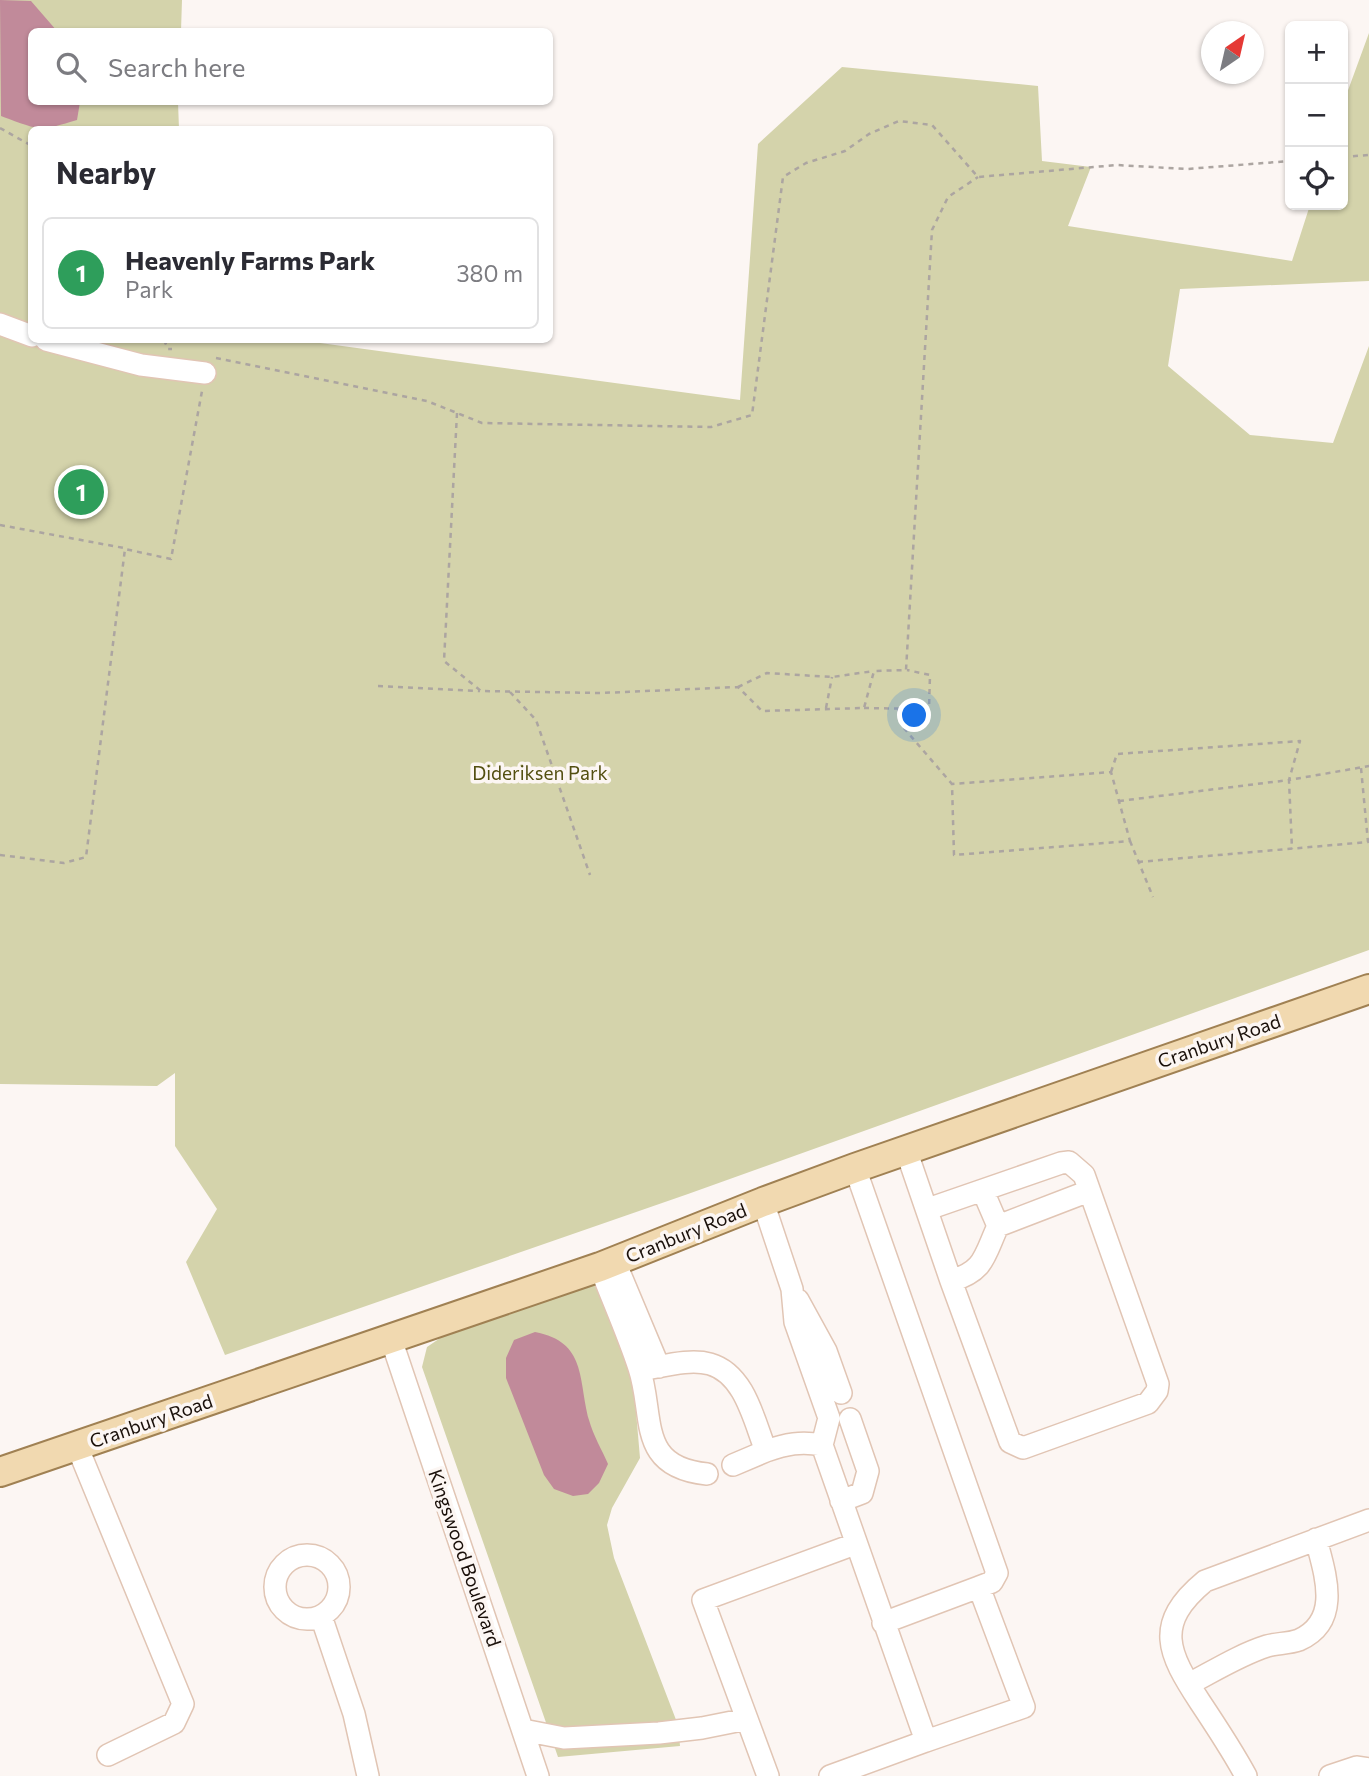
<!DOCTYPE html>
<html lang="en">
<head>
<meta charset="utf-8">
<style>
	body { margin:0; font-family:Commissioner,sans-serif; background:#f2f2f3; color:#2b2b33 }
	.controls { position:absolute; right:21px; top:21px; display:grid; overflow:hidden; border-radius:10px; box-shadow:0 2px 5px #0004 }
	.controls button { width:63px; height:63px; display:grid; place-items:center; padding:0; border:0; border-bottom:2px solid #e1e1e2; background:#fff; color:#2b2b33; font:35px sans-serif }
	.compass { position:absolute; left:1201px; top:21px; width:63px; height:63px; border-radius:50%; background:#fff; box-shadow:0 2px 5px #0004; rotate:34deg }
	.you { position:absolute; left:915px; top:716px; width:24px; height:24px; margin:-18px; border:5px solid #fff; border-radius:50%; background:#1a73e8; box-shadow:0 0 0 10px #1a73e833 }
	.badge { display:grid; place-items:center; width:46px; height:46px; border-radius:50%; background:#5953cb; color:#fff; font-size:23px; font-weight:700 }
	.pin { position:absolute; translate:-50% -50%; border:4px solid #fff; box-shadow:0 2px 7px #0006 }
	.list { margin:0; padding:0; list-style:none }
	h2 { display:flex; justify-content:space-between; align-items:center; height:91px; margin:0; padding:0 28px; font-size:30px }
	h2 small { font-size:23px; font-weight:400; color:#7c7c81 }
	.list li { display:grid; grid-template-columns:46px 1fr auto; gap:21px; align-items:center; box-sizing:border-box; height:112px; margin:0 14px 14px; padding:0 14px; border:2px solid #e1e1e2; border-radius:10px }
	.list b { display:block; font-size:26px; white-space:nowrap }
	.list p { margin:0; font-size:23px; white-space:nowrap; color:#7c7c81 }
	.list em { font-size:23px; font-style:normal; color:#7c7c81 }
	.icon { flex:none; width:38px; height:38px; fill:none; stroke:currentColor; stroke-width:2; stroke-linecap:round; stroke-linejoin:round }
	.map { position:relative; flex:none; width:1369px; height:1776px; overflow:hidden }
	.search { position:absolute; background:#fff; box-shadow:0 2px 5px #0004; left:28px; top:28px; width:525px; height:77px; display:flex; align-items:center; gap:18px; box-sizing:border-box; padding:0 24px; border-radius:10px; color:#7c7c81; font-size:26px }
	.panel { position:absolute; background:#fff; box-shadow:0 2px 5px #0004; left:28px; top:126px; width:525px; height:217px; border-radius:10px }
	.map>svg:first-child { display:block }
	.green { fill:#d4d3ab }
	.water { fill:#c18a9a }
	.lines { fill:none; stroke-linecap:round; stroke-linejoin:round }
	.minor-casing { stroke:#e1c5b4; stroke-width:24 }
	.major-casing { stroke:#a08153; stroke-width:32 }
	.path { stroke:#aca5a1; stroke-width:2.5; stroke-dasharray:5 5; stroke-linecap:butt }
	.minor { stroke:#fff; stroke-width:21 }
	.major { stroke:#f1d9b0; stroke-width:28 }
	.labels { text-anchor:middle; stroke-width:7; stroke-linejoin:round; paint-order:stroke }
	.park-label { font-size:19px; fill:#534f11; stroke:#fcf6f3 }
	.street-label { font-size:19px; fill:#190f09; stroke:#fcf6f3 }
</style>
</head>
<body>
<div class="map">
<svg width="1369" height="1776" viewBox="0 0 1369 1776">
	<rect width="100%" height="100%" fill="#fcf6f3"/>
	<path class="green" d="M0 0H182L181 31 32 32V102H178L179 129 32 130V340H298L740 400 758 144 842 67 1038 86 1042 161 1091 167 1068 226 1292 261 1310 205H1343V104L1369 33V281L1180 289 1168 366 1250 435 1333 443 1369 346V950L688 1194 225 1355 186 1262 217 1209 175 1146V1073L157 1086 0 1084Z
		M595 1280 633 1377 640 1458 612 1508 607 1525 614 1558 678 1725 680 1746 558 1757 422 1367 427 1347 458 1326Z"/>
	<path class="water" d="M0 0 31 1 57 31 32 32V102H80L77 120C38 132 39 130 1 116Z
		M535 1332C587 1342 578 1379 589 1420 593 1435 602 1450 608 1464L599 1483 588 1494 573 1496 554 1489 544 1475 506 1378V1358L514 1340Z"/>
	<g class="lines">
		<g class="minor-casing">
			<path id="minor" d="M0 324 32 336
				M46 340 141 365 205 373
				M906 1150 951 1281 1010 1442 1023 1448 1148 1403 1157 1391 1158 1384 1084 1175 1069 1162 1061 1163 928 1209
				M855 1168 997 1573 992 1582 979 1587
				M983 1191 998 1226 1089 1191
				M763 1202 792 1289 795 1322 829 1418 822 1445
				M615 1262 659 1367
				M600 1267C613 1301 628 1334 639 1368 655 1416 636 1467 707 1474
				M951 1281C985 1271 984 1256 998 1226
				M798 1300 826 1351 841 1393
				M391 1339 538 1776
				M640 1370C661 1367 689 1358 710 1364 745 1374 754 1421 766 1451L733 1465
				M77 1446 183 1704 174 1723 108 1755
				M766 1451C786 1444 801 1441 822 1445L926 1741 830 1776
				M841 1501 862 1493 868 1471 850 1419
				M275 1587a32 32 0 1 1 64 0a32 32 0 1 1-64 0Z
				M321 1616 354 1714 368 1776
				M883 1623 979 1587 1024 1707 926 1741
				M1189 1684C1214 1671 1239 1655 1267 1646 1277 1643 1288 1644 1299 1640 1342 1621 1325 1574 1316 1539
				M523 1730 564 1738 659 1733 702 1728 747 1719
				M768 1776 703 1600 855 1544
				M1246 1776C1232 1750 1216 1726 1200 1702 1168 1653 1153 1624 1205 1581L1369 1520
				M1330 1776 1357 1767 1369 1769"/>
		</g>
		<g class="major-casing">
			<path id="major" d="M0 1472 600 1267 763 1202 855 1168 1369 989"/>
		</g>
		<path class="path" d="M0 128 32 146
			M1343 157 1369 155
			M164 340 168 349H172
			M216 358 427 401 482 423 711 427 752 415 783 177 806 163 845 151 869 134 899 121 932 125 978 177 1117 165 1187 169 1290 161
			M457 413 444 661 481 691 601 693 738 687 762 711 864 708 874 671 906 670 932 230 948 197 978 177
			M0 525 124 548
			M378 686 480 691
			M738 687 767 673 832 677 874 671
			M510 692 536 720 590 875
			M826 708 832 677
			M864 708 929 709 930 675 907 670
			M898 709 903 727 952 784 954 855 1130 841 1111 772 952 784
			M1111 772 1117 754 1300 741 1289 780 1369 766
			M1119 801 1289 780 1292 849
			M1130 841 1153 897
			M0 855 64 863 86 857 125 549 171 559 202 391
			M1138 862 1368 842 1361 768"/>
		<use href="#minor" class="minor"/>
		<use href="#major" class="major"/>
	</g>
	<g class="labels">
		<g class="park-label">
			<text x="540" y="780">Dideriksen Park</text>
		</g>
		<g class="street-label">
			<text transform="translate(1219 1041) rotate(-19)" y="7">Cranbury Road</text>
			<text transform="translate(686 1233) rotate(-22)" y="7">Cranbury Road</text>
			<text transform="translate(151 1421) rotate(-19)" y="7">Cranbury Road</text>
			<text transform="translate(465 1558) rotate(71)" y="7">Kingswood Boulevard</text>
		</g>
	</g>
</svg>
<div class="controls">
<button>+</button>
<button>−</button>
<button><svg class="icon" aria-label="locate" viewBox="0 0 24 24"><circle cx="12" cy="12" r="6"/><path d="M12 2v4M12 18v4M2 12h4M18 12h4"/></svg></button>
</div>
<svg class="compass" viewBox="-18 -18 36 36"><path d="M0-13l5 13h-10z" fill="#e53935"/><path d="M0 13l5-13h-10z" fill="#7c7c81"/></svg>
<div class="you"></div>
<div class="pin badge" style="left:81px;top:492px;background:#2e9e5b">1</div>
<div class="search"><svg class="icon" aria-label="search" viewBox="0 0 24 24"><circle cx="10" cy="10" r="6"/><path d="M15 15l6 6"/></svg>Search here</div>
<section class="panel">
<h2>Nearby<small></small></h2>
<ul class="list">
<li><span class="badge" style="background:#2e9e5b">1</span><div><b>Heavenly Farms Park</b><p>Park</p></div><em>380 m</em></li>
</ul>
</section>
</div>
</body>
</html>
